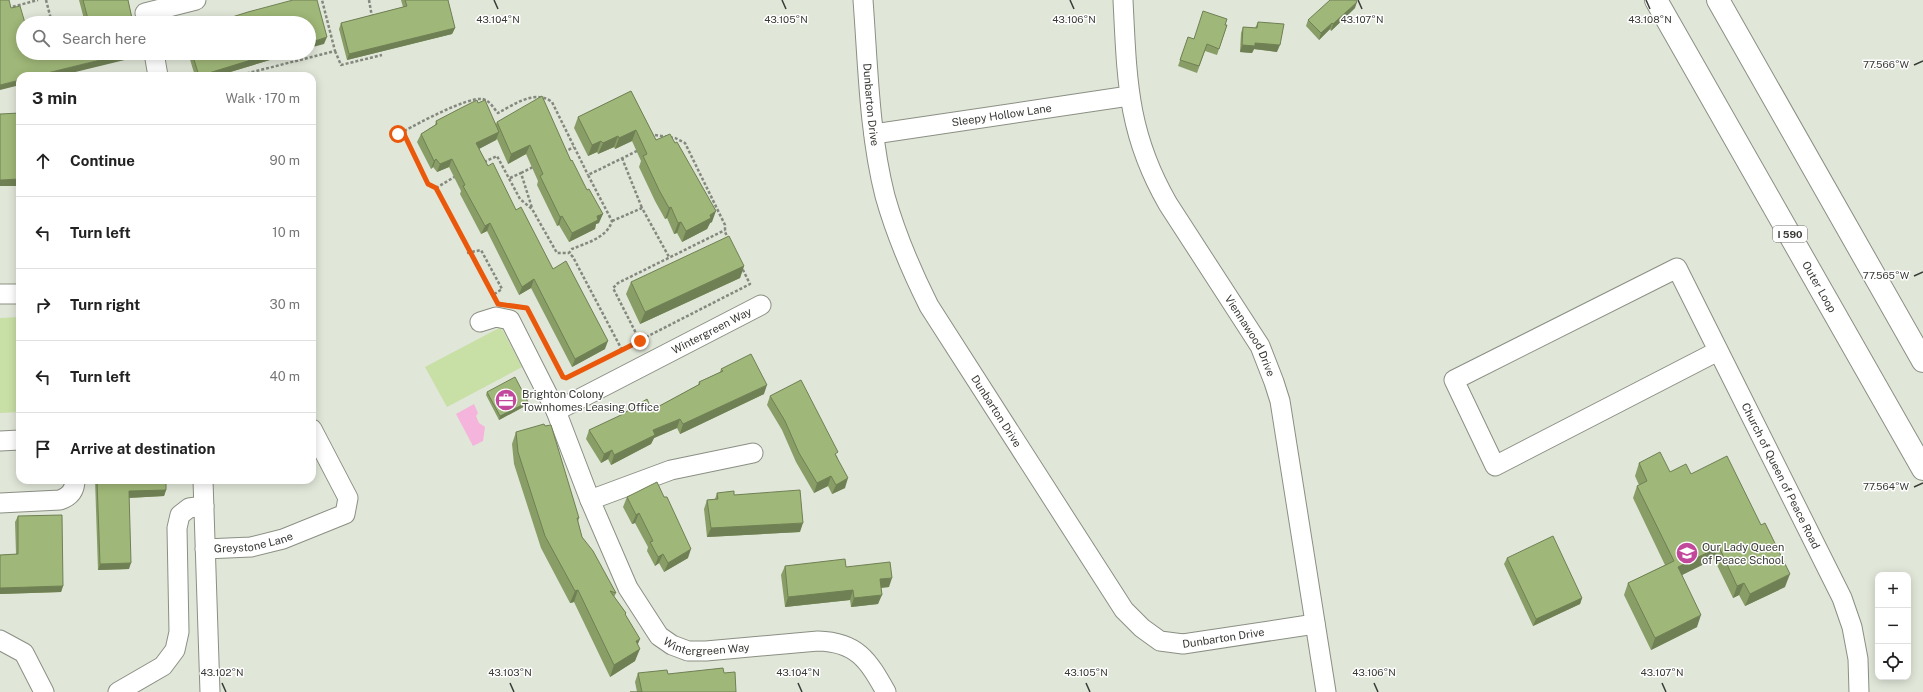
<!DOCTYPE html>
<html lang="en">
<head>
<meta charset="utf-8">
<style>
	body { margin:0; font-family:"Public Sans",sans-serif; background:#f6f6f6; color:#222 }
	.controls { position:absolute; right:12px; bottom:12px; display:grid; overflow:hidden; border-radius:8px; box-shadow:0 2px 10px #0003 }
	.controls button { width:36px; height:36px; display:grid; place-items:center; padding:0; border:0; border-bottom:1px solid #e0e0e0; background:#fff; color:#222; font:20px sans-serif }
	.stop { position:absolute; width:12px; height:12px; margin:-9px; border:3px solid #ea580c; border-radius:50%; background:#fff }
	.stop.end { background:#ea580c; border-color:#fff; box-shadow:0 1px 4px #0008 }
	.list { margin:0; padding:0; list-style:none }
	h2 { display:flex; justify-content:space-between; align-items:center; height:52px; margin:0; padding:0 16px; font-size:17px }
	h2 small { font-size:13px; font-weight:400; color:#767676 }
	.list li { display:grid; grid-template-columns:26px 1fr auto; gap:12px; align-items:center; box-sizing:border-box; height:72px; padding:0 16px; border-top:1px solid #e0e0e0 }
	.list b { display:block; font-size:15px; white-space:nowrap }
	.list em { font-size:13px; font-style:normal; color:#767676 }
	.icon { flex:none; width:22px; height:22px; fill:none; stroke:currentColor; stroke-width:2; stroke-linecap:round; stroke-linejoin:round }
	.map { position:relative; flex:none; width:1923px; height:692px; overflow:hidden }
	.search { position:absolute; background:#fff; box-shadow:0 2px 10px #0003; left:16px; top:16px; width:300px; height:44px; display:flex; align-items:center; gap:10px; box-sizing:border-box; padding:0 14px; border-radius:22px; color:#767676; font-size:15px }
	.panel { position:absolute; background:#fff; box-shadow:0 2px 10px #0003; left:16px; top:72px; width:300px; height:412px; border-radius:12px }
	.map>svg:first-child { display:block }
	.green { fill:#c8dfa6 }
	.water { fill:#f5b4db }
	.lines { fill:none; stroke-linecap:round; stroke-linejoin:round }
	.minor-casing { stroke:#8a8f83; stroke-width:21 }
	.highway-casing { stroke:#8a8f83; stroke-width:24 }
	.path { stroke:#84887e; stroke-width:2.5; stroke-dasharray:3 2; stroke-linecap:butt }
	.minor { stroke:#fff; stroke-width:19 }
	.highway { stroke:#fff; stroke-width:22 }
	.wall { fill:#899d67 }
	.shaded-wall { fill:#6f8054 }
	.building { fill:#9fb778; stroke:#6f8054 }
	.route { stroke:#ea580c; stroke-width:5 }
	.ticks { fill:none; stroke:#383a35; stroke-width:1.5 }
	.labels { text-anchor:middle; stroke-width:3; stroke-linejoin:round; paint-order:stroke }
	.shield { fill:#fff; stroke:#747572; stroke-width:1 }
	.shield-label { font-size:10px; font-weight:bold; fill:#383a35 }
	.street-label { font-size:11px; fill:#383a35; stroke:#fff }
	.poi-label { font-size:11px; fill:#383a35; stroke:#fff; text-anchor:start }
	.ticks-label { font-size:10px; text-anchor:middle; fill:#383a35; stroke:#fff; stroke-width:3; stroke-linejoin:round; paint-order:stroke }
</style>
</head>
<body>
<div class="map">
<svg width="1923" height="692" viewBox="0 0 1923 692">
	<rect width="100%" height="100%" fill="#e0e6d8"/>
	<path class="green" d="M20 317V412L0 413V318Z
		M501 327 522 367 447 407 425 367Z"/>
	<path class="water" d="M474 404 478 413 476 416 479 423 485 427 483 441 473 446 456 414Z"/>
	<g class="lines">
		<g class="minor-casing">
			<g id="minor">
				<path id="s1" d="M863 0C868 65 869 133 885 196 896 235 911 270 929 306L1124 610 1142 628 1160 641 1183 644 1315 624"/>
				<path id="s2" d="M1123 0C1127 79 1127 133 1168 204L1260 346 1274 382 1280 401 1326 692"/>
				<path d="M145 13 196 0"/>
				<path d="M154 53 158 76"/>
				<path id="s3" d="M874 134 1129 96"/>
				<path d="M0 294H20"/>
				<path id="s4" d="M480 322 496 317 510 320 556 411 590 500 628 588 659 636 672 645 688 651H706L818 641C857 642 868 660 886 692"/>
				<path id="s5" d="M1718 351 1495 466 1454 380 1677 268 1842 598 1852 627 1858 659 1859 692"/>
				<path id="s6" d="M556 411 761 305"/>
				<path d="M0 441 20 440"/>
				<path d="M203 480 210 692"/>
				<path d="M590 500 671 470 753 453"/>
				<path d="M0 503 60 500C69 497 75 491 75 480"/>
				<path id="s7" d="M205 549 251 547 283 539 345 514 348 498 312 429"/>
				<path d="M0 640 24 653 44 692"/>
				<path d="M118 692 163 666 175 650 179 632 177 528 180 515 189 508 204 506"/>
			</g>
		</g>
		<g class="highway-casing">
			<g id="highway">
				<path id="s8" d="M1656 0 1923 469"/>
				<path d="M1718 0 1923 361"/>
			</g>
		</g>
		<path class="path" d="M46 0 52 23
			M369 0 372 17
			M8 8 38 0
			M335 51 341 65 382 55
			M237 76 335 51 322 0
			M398 134H404
			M652 139 655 135 675 138 685 143 725 225V232L728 238
			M564 152 574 147
			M622 158 642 208
			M484 162 497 156 520 199 532 209 557 253H569
			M521 173 535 166
			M510 178 521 173 532 208
			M436 188 456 176
			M612 221 642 208 669 257
			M467 253 481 250 502 289 493 295
			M496 300 436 188 428 184 404 134V131C419 123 467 97 482 99 490 100 493 108 498 113 513 105 535 89 552 102L588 175
			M522 308 527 309 563 377 566 378 750 284 741 266
			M640 341 613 288 618 283 725 230
			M622 350 573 257 569 253 572 249C586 243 607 238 612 221L588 175 639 150"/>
		<use href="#minor" class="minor"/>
		<use href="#highway" class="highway"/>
	</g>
	<path class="wall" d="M79 0H128L133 23H85Z
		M401 0H448L455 28 452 34 347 60 339 29 341 23 403 7Z
		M1355 8 1331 31 1330 29 1319 40 1306 26 1308 20Z
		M1258 22 1277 52 1254 49 1252 53 1240 52 1241 33 1243 27 1255 28Z
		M1225 25H1227L1217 55 1205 51 1197 73 1178 66 1188 37 1193 39Z
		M188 53H293L217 76H195Z
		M631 91 656 140 712 222 710 223 707 229 682 242 677 233 674 234 667 218 665 219 655 201 639 167 641 161 632 141 615 149 614 147 598 154 597 152 588 156 574 128 578 117Z
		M478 103 496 124 497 122 571 161 599 223 596 224 595 229 569 242 559 225 557 226 537 185 538 181 526 154 508 164 497 139 496 140 479 149 488 166 516 210 553 269 605 349 572 367 531 288 519 295 487 231 481 234 460 194 461 191 449 167 437 172 433 167 431 169 417 142 421 134 435 125 436 121Z
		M744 266 740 278 640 324 626 294 631 282Z
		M721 369 764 394 680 434 677 428 654 438 651 444 611 465 608 459 601 463 586 439 589 430 652 410 698 385 699 382 720 372Z
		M487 392 528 402 527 405 499 420 486 395Z
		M770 396 837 456 845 488 832 494 828 486 814 493 796 462 782 430 767 405Z
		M516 432 579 518 578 522 582 537 616 593 614 597 626 613 625 615 638 645 635 661 610 677 574 602 570 603 541 548 514 464 512 444Z
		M1639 463 1670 472 1691 474 1785 587 1745 606 1739 595 1733 598 1714 559 1682 575 1697 627 1651 650 1624 595 1628 583 1665 565 1633 498 1637 486 1639 485 1635 476Z
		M95 480H166V490L164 496 129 498V569L98 570Z
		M717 493 734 495 800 532 707 537 704 509 707 500 715 499Z
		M627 497 688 558 664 572 659 563 655 566 647 551 648 547 635 523 632 524 623 507Z
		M18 516 63 586 61 592 0 594V555L16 554 15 522Z
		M1507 558 1582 598 1580 604 1533 626 1504 564Z
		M785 566 846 567 889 587 881 588 878 604 851 607 850 600 785 607 781 575Z
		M638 673 668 674 724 673 736 692H637L635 682Z"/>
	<path class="shaded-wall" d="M1357 2 1355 8 1331 31 1333 24Z
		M1332 23 1330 29 1319 40 1321 33Z
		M455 28 452 34 347 60 349 54Z
		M327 37 324 44 309 48V43Z
		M1255 43 1280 45 1277 52 1254 49 1252 53 1240 52 1242 45Z
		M129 53H139L137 57 59 76H35Z
		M274 53H293L217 76H199Z
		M20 80V85L0 90V85Z
		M636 130 632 141 615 149 619 138Z
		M499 132 496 140 473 152 476 143Z
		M618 136 614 147 598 154 603 143Z
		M601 141 597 152 588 156 592 145Z
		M530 145 526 154 508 164 511 154Z
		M18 148H20V154H16Z
		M436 159 433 167 431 169 434 161Z
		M452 159 449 167 437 172 440 164Z
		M20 179 17 186H0V180Z
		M671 207 667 218 665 219 669 208Z
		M716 211 712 222 710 223 707 229 682 242 686 231Z
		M603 214 599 223 596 224 595 229 569 242 572 233 597 216Z
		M562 216 559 225 557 226 560 217Z
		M681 222 677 233 674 234 678 223Z
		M490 223 487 231 481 234 485 226Z
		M744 266 740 278 640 324 645 312Z
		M534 279 531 288 519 295 522 287Z
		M608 341 605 349 572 367 575 359Z
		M767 385 764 394 680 434 683 424Z
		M528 402 527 405 499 420 500 416Z
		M680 419 677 428 654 438 651 444 611 465 614 455 653 430Z
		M612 450 608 459 601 463 604 454Z
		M831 476 828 486 814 493 817 483Z
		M848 478 845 488 832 494 836 485Z
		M166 490 164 496 126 498 129 491Z
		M639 513 635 523 632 524 636 515Z
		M803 523 800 532 707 537 711 528Z
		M1719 547 1714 559 1674 579 1678 567Z
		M691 549 688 558 664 572 668 563Z
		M663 554 659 563 655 566 658 557Z
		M131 563 129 569 98 570 100 564Z
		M1790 574 1785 587 1745 606 1750 594Z
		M892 578 889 587 877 588 880 579Z
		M1744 583 1739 595 1733 598 1737 586Z
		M63 586 61 592 0 594V588Z
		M578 590 574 602 570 603 575 591Z
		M853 590 850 600 785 607 788 597Z
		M882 595 878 604 851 607 854 598Z
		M1582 598 1580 604 1533 626 1536 619Z
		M1701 615 1697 627 1651 650 1655 638Z
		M640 639 635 651 640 649 635 661 610 677 614 665 636 641Z"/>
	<path class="building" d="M0 0H9L11 8 20 6 25 23H23V53H129L35 76H20V80L0 85Z
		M83 0H128L133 23H89Z
		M293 0H317L327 37 309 43V23H213L248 12Z
		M405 0H448L455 28 349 54 341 23 407 6Z
		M1330 0H1356L1357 2 1333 24 1332 23 1321 33 1308 20Z
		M1203 11 1227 19 1225 25H1227L1219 49 1207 44 1199 66 1180 60 1188 37 1194 39Z
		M1258 22 1284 24 1280 45 1255 43V46L1242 45 1243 27 1257 28Z
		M192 53H274L199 76Z
		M631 91 656 140 670 134 675 143 677 142 716 211 710 215 711 218 686 231 681 222 678 223 671 207 669 208 659 190 643 156 647 154 636 130 619 138 618 136 603 143 601 141 592 145 578 117Z
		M542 96 571 161 572 160 587 190 589 189 603 214 597 216 598 220 572 233 562 216 560 217 540 176 543 174 530 145 511 154 497 122Z
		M477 100 478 103 485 100 499 132 476 143 488 166 493 163 516 210 521 207 553 269 566 261 608 341 575 359 534 279 522 287 490 223 485 226 463 186 465 185 452 159 440 164 436 159 434 161 421 134 437 124 436 121 461 108Z
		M20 113V148H18L20 179 0 180V114Z
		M729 236 744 266 645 312 631 282Z
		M751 354 767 385 683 424 680 419 653 430 655 435 614 455 612 450 604 454 589 430 621 415 647 399 652 410 700 384 699 382 723 371 721 369Z
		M515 377 528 402 500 416 487 392Z
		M801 380 838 452 835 454 848 478 836 485 831 476 817 483 799 453 785 421 770 396Z
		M544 424 545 426 551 425 579 518H577L582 537 593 551 616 593 610 591 626 613 625 614 640 639 636 641 640 649 614 665 578 590 575 591 545 536 518 452 516 432Z
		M1660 452 1670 472 1686 464 1691 474 1727 456 1761 525 1765 523 1790 574 1750 594 1744 583 1737 586 1719 547 1678 567 1701 615 1655 638 1628 583 1674 561 1637 486 1647 481 1639 463Z
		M97 480H166V490L129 491 131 563 100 564Z
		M657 482 664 497H667L691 549 668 563 663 554 658 557 650 542 653 541 639 513 636 515 627 497Z
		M800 490 803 523 711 528 707 500 718 499 717 493 734 491V495Z
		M62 515 63 586 0 588V555L18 554V516Z
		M1553 536 1582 598 1536 619 1507 558Z
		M845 559 846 567 890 562 892 578 880 579 882 595 854 598 853 590 788 597 785 566Z
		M723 668 724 673 735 672 736 692H630H642L638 673 667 670 668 674Z"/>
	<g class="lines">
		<path class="route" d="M398 134H404L428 184 436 188 498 304 527 308 563 377 566 378 640 341"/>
	</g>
	<path class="ticks" d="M494 0 498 9M782 0 786 9M1070 0 1074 9M1358 0 1362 9M1646 0 1650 9M1914 65 1923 61M1914 276 1923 272M1914 487 1923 483M222 683 226 692M510 683 514 692M798 683 802 692M1086 683 1090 692M1374 683 1378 692M1662 683 1666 692"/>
	<defs>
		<g id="office-disc" transform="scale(1.15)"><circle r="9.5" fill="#c2489b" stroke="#fff"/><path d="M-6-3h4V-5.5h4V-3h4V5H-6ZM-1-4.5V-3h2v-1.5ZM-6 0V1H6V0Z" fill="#fff"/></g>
		<g id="school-disc" transform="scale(1.15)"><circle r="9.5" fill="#c2489b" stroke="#fff"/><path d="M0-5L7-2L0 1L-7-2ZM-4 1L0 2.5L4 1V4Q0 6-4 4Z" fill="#fff"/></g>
	</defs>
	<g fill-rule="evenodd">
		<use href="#office-disc" x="506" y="400"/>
		<use href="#school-disc" x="1687" y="553"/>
	</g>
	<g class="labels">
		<rect class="shield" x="1773" y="226" width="34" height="16" rx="3"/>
		<g class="shield-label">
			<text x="1790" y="238">I 590</text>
		</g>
		<g class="street-label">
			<text dy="4" stroke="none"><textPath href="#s1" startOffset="105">Dunbarton Drive</textPath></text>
			<text dy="4" stroke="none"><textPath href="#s3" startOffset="129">Sleepy Hollow Lane</textPath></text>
			<text dy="4" stroke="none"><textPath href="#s8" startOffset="330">Outer Loop</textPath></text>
			<text dy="4" stroke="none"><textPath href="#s6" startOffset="175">Wintergreen Way</textPath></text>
			<text dy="4" stroke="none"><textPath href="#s2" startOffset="367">Viennawood Drive</textPath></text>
			<text dy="4" stroke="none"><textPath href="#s1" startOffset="441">Dunbarton Drive</textPath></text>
			<text dy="4" stroke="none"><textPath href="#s5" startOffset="828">Church of Queen of Peace Road</textPath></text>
			<text dy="4" stroke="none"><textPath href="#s7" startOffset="49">Greystone Lane</textPath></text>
			<text dy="4" stroke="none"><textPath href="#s1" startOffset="789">Dunbarton Drive</textPath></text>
			<text dy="4" stroke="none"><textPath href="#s4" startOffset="432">Wintergreen Way</textPath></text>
		</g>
		<g class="poi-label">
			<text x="522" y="398">Brighton Colony<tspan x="522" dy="13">Townhomes Leasing Office</tspan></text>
			<text x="1702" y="551">Our Lady Queen<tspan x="1702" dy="13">of Peace School</tspan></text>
		</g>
	</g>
	<g class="ticks-label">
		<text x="498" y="23">43.104°N</text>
		<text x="1074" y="23">43.106°N</text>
		<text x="1650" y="23">43.108°N</text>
		<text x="786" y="23">43.105°N</text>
		<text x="1362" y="23">43.107°N</text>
		<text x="1886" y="68">77.566°W</text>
		<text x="1886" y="279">77.565°W</text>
		<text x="1886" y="490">77.564°W</text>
		<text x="222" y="676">43.102°N</text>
		<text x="510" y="676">43.103°N</text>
		<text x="798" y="676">43.104°N</text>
		<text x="1086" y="676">43.105°N</text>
		<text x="1374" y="676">43.106°N</text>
		<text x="1662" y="676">43.107°N</text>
	</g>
</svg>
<div class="controls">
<button>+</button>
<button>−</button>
<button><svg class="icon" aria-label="locate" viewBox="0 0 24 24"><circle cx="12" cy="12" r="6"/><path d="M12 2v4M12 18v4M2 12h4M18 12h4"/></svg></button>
</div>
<div class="stop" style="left:398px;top:134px"></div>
<div class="stop end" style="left:640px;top:341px"></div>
<div class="search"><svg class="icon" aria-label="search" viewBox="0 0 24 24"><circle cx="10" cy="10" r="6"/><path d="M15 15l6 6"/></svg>Search here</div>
<section class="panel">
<h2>3 min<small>Walk · 170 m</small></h2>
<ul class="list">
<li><svg class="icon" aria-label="ahead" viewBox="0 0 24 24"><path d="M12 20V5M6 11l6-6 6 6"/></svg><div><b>Continue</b></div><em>90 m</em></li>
<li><svg class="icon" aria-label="left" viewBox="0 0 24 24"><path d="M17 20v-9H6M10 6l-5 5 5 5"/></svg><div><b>Turn left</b></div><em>10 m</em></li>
<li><svg class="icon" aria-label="right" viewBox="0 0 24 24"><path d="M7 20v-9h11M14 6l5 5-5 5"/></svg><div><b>Turn right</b></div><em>30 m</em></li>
<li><svg class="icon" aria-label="left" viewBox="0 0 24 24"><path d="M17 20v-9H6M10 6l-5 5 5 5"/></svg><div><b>Turn left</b></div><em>40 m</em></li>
<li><svg class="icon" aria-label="arrive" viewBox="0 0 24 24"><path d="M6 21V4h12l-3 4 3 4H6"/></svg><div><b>Arrive at destination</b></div></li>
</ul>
</section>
</div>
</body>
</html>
